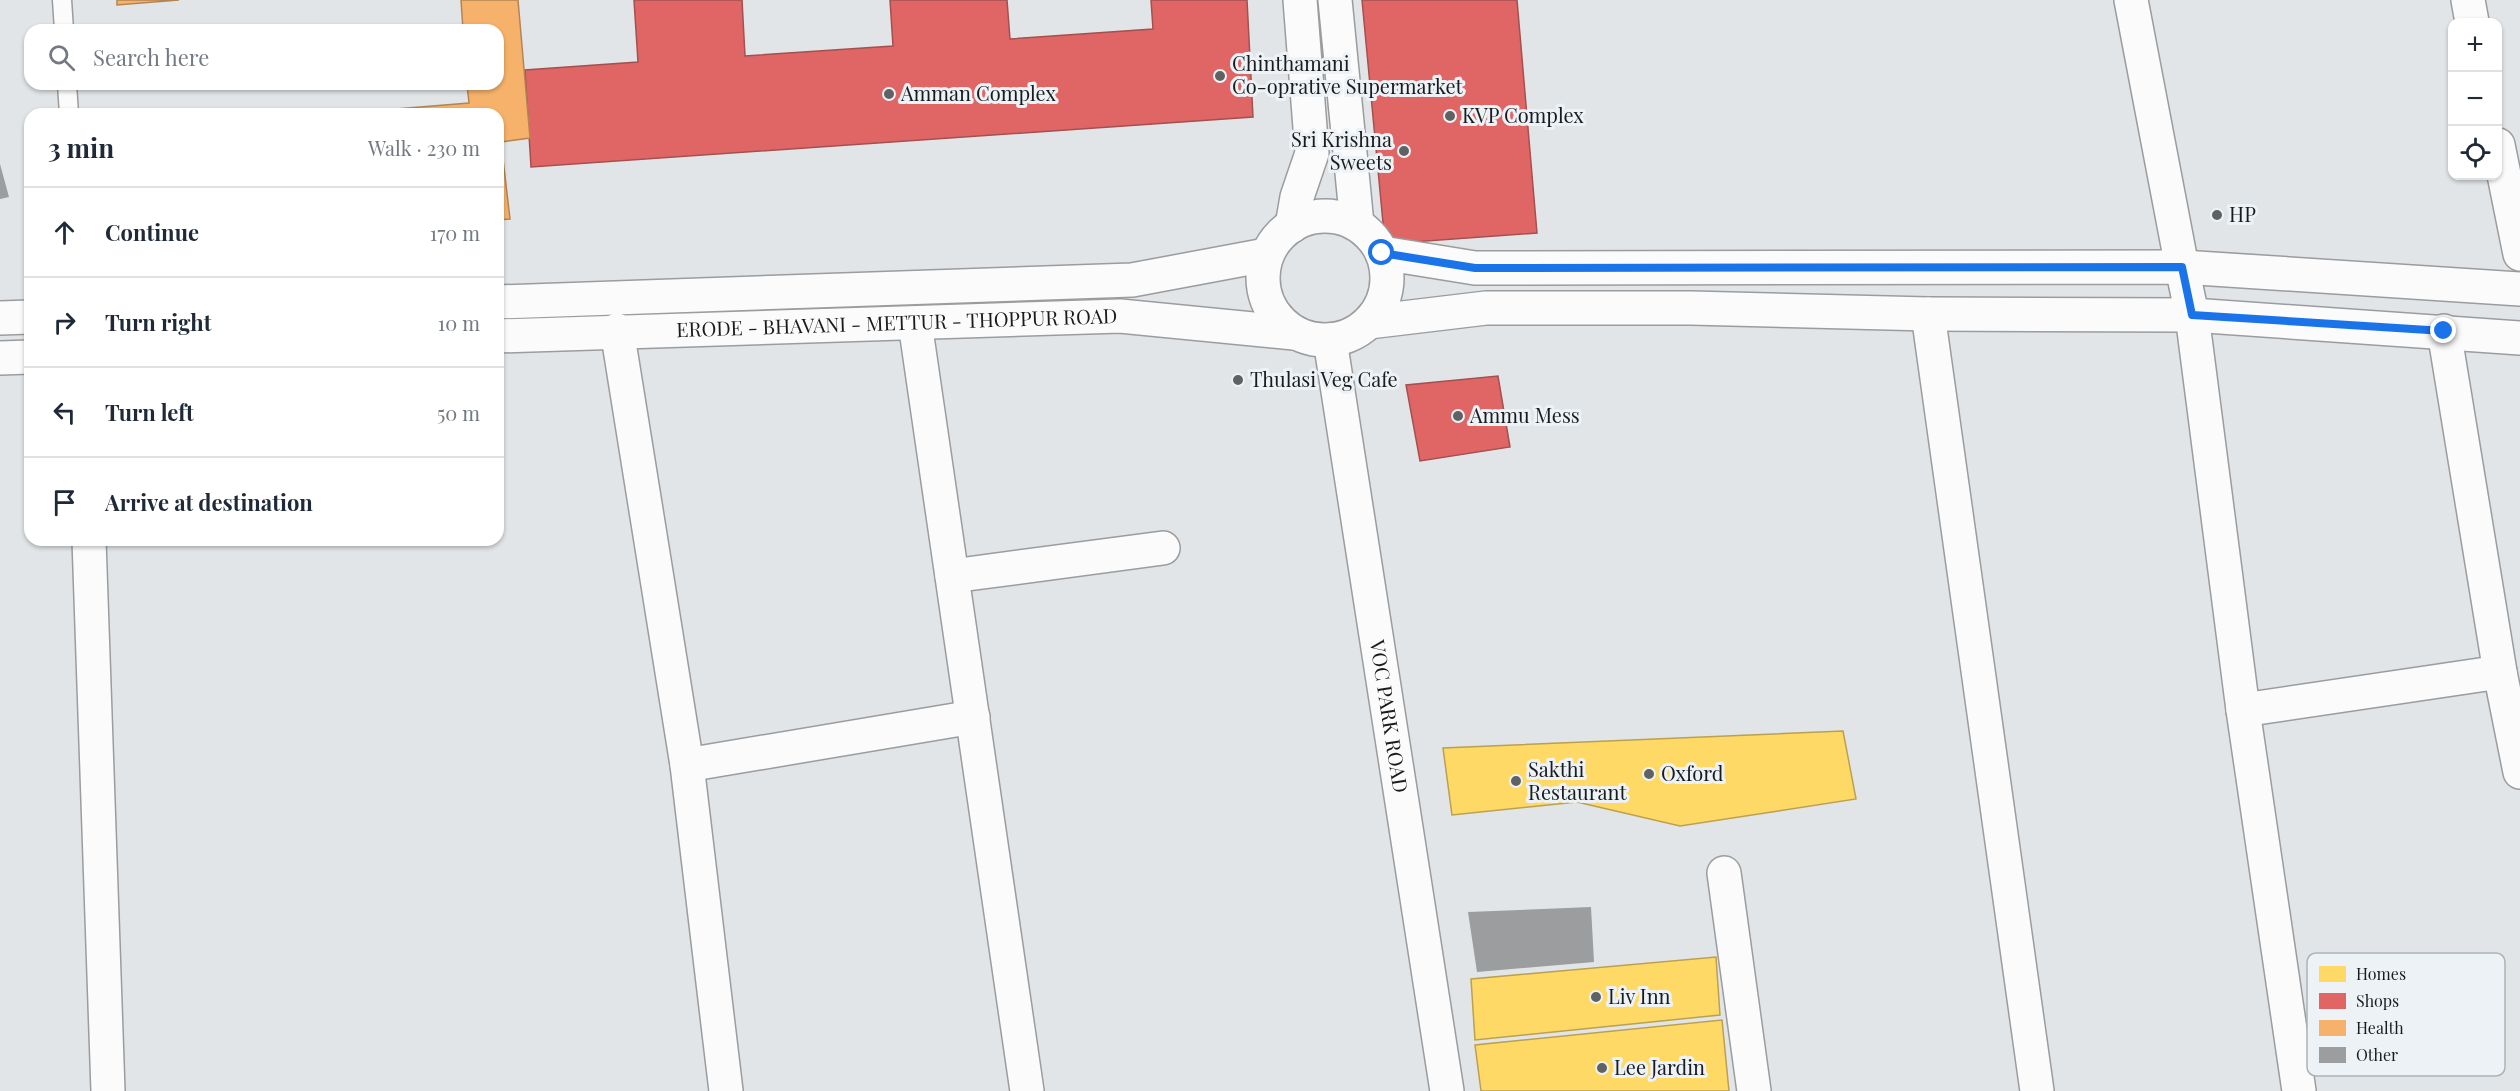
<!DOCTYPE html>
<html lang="en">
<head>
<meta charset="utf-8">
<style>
	body { margin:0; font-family:"Playfair Display",serif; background:#f6f6f7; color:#1f2937 }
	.controls { position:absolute; right:18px; top:18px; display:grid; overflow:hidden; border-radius:12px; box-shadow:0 2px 4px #0004 }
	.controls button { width:54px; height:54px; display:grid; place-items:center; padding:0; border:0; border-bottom:2px solid #e0e1e3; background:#fff; color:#1f2937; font:30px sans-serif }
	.stop { position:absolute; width:18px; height:18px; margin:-14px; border:4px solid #1a73e8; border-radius:50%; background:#fff }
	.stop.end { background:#1a73e8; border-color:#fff; box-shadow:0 2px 6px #0008 }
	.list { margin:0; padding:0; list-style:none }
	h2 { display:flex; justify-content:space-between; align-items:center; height:78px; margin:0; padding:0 24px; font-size:26px }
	h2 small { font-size:20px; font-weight:400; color:#747a83 }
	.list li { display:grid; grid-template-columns:39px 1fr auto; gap:18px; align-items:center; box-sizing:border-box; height:90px; padding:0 24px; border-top:2px solid #e0e1e3 }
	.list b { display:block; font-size:22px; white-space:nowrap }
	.list em { font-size:20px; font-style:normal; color:#747a83 }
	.icon { flex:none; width:33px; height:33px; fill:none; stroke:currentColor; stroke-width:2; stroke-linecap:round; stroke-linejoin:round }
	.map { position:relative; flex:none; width:2520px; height:1091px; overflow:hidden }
	.search { position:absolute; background:#fff; box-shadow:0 2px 4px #0004; left:24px; top:24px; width:480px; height:66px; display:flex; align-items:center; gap:15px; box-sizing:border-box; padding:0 21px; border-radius:18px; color:#747a83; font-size:22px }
	.panel { position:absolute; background:#fff; box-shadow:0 2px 4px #0004; left:24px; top:108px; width:480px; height:438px; border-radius:18px }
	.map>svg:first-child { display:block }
	.homes { fill:#ffd966; stroke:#baa050; stroke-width:1.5 }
	.shops { fill:#e06666; stroke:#a45050; stroke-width:1.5 }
	.health { fill:#f6b26b; stroke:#b48553; stroke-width:1.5 }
	.building { fill:#9b9d9e }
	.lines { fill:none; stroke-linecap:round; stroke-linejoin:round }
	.lane-casing { stroke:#9a9c9e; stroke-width:21 }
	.street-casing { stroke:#9a9c9e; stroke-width:36 }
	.secondary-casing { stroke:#9a9c9e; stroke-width:36 }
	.primary-casing { stroke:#9a9c9e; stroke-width:36 }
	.highway-casing { stroke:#9a9c9e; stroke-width:36 }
	.lane { stroke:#fbfbfb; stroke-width:18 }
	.street { stroke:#fbfbfb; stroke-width:33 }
	.secondary { stroke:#fbfbfb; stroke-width:33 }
	.primary { stroke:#fbfbfb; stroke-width:33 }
	.highway { stroke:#fbfbfb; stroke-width:33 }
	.route { stroke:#1a73e8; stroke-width:8 }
	.poi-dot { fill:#5f6263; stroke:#edf2f7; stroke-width:2 }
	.labels { text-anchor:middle; stroke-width:6; stroke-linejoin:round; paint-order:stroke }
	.poi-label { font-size:20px; fill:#191b1c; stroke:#edf2f7; text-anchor:start }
	.street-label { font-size:20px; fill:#191b1c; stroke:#edf2f7 }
	.key { fill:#edf2f7; stroke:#adb2b5; stroke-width:1.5 }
	.key-label { font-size:16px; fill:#191b1c }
</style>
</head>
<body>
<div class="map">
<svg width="2520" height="1091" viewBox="0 0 2520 1091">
	<rect width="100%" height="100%" fill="#e2e5e7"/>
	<path class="homes" d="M1843 731 1856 799 1680 826 1577 802 1452 815 1443 748Z
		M1716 957 1720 1015 1475 1040 1471 979Z
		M1722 1020 1729 1091H1481L1475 1045Z"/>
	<path class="shops" d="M634 0H742L745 56 893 46 890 0H1007L1010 39 1153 29 1151 0H1247L1253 117 531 167 525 70 638 62Z
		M1362 0H1517L1537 233 1385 244Z
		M1498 376 1510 447 1420 461 1406 385Z"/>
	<path class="health" d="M117 0H179L117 5Z
		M461 0H518L530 138 501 142 510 219 498 220V114H334L469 103 467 84H498V30H463Z"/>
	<path class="building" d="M0 164 9 197 0 199Z
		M1591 907 1594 962 1477 972 1468 912Z"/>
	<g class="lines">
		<g class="lane-casing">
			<path id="lane" d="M62 0 64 30
				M67 84 69 114"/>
		</g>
		<g class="street-casing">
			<g id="street">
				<path d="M2131 0 2182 267"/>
				<path d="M2468 0 2472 22"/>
				<path d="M2498 145 2520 254"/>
				<path d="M1928 314 2037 1091"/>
				<path d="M915 323 1027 1091"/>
				<path d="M617 330 687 765 726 1091"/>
				<path d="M2444 331 2500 672 2520 772"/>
				<path id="s1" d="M1330 340 1447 1091"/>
				<path d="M952 576 1163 548"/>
				<path d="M2243 710 2500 672"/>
				<path d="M687 765 973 717"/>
				<path d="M1724 873 1754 1091"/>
			</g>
		</g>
		<g class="secondary-casing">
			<path id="secondary" d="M2182 267 2192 315 2243 710 2299 1091"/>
		</g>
		<g class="primary-casing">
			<path id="primary" d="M1335 0 1357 224
				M1292 226 1297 197 1312 153 1300 0
				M1382 253 1475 268 2182 267 2520 289
				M1369 322 1486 308H1691L1928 314 2192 315 2520 338
				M89 540 108 1091"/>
		</g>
		<g class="highway-casing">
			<g id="highway">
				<circle cx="1325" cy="278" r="62"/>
				<path d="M498 302 1132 280 1266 255"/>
				<path d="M0 318 30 317"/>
				<path id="s2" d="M498 336 1120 316 1294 333"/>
				<path d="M0 358 30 357"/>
			</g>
		</g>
		<use href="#lane" class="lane"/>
		<use href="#street" class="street"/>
		<use href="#secondary" class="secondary"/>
		<use href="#primary" class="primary"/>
		<use href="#highway" class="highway"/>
	</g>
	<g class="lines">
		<path class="route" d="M1382 253 1475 268 2182 267 2192 315 2444 331"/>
	</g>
	<g class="poi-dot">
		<circle cx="1220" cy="76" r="6"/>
		<circle cx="889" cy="94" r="6"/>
		<circle cx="1450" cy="116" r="6"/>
		<circle cx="1404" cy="151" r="6"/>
		<circle cx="2217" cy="215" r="6"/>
		<circle cx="1238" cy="380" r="6"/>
		<circle cx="1458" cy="416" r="6"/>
		<circle cx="1649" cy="774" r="6"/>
		<circle cx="1516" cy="781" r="6"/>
		<circle cx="1596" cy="997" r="6"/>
		<circle cx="1602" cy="1068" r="6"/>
	</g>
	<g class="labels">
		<g class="poi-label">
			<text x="1232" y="71">Chinthamani<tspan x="1232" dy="23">Co-oprative Supermarket</tspan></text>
			<text x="901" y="101">Amman Complex</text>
			<text x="1462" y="123">KVP Complex</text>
			<text x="1392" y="147" text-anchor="end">Sri Krishna<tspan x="1392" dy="23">Sweets</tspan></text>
			<text x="2229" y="222">HP</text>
			<text x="1250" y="387">Thulasi Veg Cafe</text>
			<text x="1470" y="423">Ammu Mess</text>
			<text x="1528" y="777">Sakthi<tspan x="1528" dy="23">Restaurant</tspan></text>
			<text x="1661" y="781">Oxford</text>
			<text x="1608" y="1004">Liv Inn</text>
			<text x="1614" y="1075">Lee Jardin</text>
		</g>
		<g class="street-label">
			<text dy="7" stroke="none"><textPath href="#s2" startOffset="399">ERODE - BHAVANI - METTUR - THOPPUR ROAD</textPath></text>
			<text dy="7" stroke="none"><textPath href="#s1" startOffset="381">VOC PARK ROAD</textPath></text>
		</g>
	</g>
	<rect x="2307" y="953" width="198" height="123" rx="9" class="key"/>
	<rect x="2319" y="966" width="27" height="16" fill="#ffd966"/>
	<rect x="2319" y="993" width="27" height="16" fill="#e06666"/>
	<rect x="2319" y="1020" width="27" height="16" fill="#f6b26b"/>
	<rect x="2319" y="1047" width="27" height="16" fill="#9b9d9e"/>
	<g class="key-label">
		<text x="2356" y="980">Homes</text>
		<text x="2356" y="1007">Shops</text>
		<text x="2356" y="1034">Health</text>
		<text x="2356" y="1061">Other</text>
	</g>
</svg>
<div class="controls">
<button>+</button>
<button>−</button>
<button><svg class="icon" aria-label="locate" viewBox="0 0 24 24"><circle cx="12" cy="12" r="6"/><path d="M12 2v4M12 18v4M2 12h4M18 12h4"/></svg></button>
</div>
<div class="stop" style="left:1382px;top:253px"></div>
<div class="stop end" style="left:2444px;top:331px"></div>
<div class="search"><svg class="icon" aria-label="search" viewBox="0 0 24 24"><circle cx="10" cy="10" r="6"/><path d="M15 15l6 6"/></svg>Search here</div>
<section class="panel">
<h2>3 min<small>Walk · 230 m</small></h2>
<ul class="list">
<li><svg class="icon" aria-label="ahead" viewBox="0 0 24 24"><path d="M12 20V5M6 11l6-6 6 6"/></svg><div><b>Continue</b></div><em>170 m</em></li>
<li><svg class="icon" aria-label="right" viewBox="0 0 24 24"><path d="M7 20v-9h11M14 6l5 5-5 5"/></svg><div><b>Turn right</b></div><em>10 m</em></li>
<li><svg class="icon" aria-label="left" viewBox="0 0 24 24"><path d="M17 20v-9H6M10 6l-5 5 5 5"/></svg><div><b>Turn left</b></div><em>50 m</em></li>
<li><svg class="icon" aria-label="arrive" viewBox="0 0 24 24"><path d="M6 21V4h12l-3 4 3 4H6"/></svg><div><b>Arrive at destination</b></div></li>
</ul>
</section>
</div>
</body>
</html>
